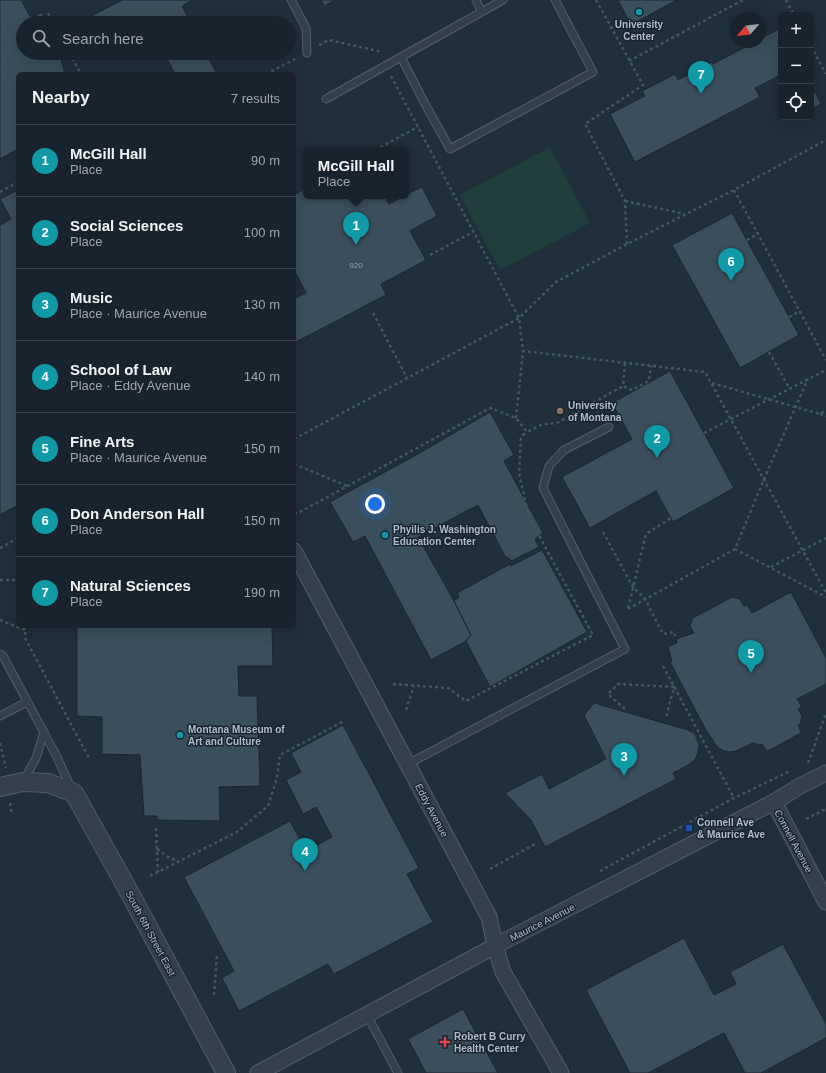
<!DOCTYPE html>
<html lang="en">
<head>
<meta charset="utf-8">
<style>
	body { margin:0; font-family:Arial,sans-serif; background:#212b35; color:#f1f3f6 }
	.controls { position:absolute; right:12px; top:12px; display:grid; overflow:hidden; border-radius:6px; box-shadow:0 4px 16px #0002 }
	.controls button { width:36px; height:36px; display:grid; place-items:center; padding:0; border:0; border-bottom:1px solid #364049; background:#18232d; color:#f1f3f6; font:20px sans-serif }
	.compass { position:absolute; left:730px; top:12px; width:36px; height:36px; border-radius:50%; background:#18232d; box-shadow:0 4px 16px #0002; rotate:242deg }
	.you { position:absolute; left:375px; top:504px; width:14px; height:14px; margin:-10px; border:3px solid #fff; border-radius:50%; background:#1a73e8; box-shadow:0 0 0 6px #1a73e833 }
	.badge { display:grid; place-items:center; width:26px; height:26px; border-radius:50%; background:#7dbeff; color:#fff; font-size:13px; font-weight:700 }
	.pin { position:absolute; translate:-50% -33px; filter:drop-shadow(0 1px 2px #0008) }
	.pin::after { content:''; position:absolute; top:21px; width:14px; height:12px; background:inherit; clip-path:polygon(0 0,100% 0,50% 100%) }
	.popup { position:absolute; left:303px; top:147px; width:106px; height:52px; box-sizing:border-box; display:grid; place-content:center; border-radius:6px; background:#18232d; filter:drop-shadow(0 1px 3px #0005); font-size:13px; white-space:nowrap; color:#9fa4aa }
	.popup b { font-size:15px; color:#f1f3f6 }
	.popup::after { content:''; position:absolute; left:50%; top:100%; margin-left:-8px; border:8px solid transparent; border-top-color:#18232d }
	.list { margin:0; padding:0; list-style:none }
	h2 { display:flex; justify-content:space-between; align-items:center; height:52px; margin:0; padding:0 16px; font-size:17px }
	h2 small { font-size:13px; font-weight:400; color:#9fa4aa }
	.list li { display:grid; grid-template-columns:26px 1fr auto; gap:12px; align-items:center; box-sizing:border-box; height:72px; padding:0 16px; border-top:1px solid #364049 }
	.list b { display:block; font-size:15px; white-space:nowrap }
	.list p { margin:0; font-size:13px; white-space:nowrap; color:#9fa4aa }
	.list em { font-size:13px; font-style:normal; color:#9fa4aa }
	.icon { flex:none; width:22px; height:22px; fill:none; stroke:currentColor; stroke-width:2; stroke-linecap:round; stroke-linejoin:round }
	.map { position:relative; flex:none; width:826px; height:1073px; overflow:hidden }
	.search { position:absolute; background:#18232d; box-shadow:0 4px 16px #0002; left:16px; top:16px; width:280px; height:44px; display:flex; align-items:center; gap:10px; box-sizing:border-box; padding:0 14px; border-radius:22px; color:#9fa4aa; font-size:15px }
	.panel { position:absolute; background:#18232d; box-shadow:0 4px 16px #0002; left:16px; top:72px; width:280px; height:556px; border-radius:6px }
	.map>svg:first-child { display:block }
	.pitch { fill:#223d3d }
	.building { fill:#3b4e5b; stroke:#1b2733 }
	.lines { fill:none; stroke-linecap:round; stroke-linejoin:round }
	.service-casing { stroke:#525e6a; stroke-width:9 }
	.minor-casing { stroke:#525e6a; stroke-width:17 }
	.tertiary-casing { stroke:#525e6a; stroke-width:20 }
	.path { stroke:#405959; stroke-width:2.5; stroke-dasharray:3 3; stroke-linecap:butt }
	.service { stroke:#34404c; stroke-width:7 }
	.minor { stroke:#34404c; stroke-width:15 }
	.tertiary { stroke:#34404c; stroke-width:18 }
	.culture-dot { fill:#0f9aa8; stroke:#192531; stroke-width:1.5 }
	.education-dot { fill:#8d6e63; stroke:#192531; stroke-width:1.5 }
	.transit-dot { fill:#1a4fb4; stroke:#192531; stroke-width:1.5 }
	.health-dot { fill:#e0444e; stroke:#192531; stroke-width:1.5 }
	.labels { text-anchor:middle; stroke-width:3; stroke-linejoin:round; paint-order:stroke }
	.number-label { font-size:8px; fill:#92a0ad }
	.poi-label { font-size:10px; font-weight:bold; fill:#afbbc8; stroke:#192531; text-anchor:start }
	.street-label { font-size:10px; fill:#afbbc8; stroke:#192531 }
</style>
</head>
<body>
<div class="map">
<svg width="826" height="1073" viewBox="0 0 826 1073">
	<rect width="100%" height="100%" fill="#202f3c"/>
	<path class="pitch" d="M550 147 590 223 500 270 460 195Z"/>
	<path class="building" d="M0 0H21L31 18 42 12 47 23H23V53H59L65 74H18V149L0 159Z
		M122 0H193L182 6 191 23H83L82 21Z
		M321 0H335L324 6Z
		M618 0H677L631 25Z
		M781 28V75L755 88 760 97 635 162 610 114 645 96 642 91 675 74 678 80 712 62 713 64 755 42H760V39Z
		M164 53H206L217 74H175Z
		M811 84 821 104 811 109Z
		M422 187 437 216 410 231 426 260 381 284 386 295 294 343V299L306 293 294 270V195L306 188V196H385L389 204 404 196H406V195Z
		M18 190V505L0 515V225L11 219 0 199Z
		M732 213 799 335 740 368 672 245Z
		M670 371 734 488 673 522 656 491 590 528 562 477 632 439 612 403Z
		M490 412 514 455 504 461 543 533 535 539 539 547 511 561 508 557 506 558 478 505 418 537 454 601 471 635 466 641 431 660 365 536 353 542 330 502 418 454Z
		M542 550 587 632 490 687 466 641 471 635 454 601 459 597 457 593 510 564 511 566Z
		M791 592 826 658V684L797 699 802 707 798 709 802 716 800 724 798 725 801 732V733L768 751 766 750 762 744 760 745 753 743 736 751 730 752 724 751 717 747 709 734H708L670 662 672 661 668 646 677 643 676 639 694 633 690 626 693 618 732 597 740 599 744 606 747 605 752 613Z
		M77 626H272L273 666H238L239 696H257L260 786 219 787 220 821 157 820V816H144L140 755 102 754V717L77 716Z
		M594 703 688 730 695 734 699 745 697 755 695 760 688 765 673 773 676 779 545 847 531 820 505 793 542 774 549 789 606 759 584 715Z
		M343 725 419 868 407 874 433 922 334 974 328 964 239 1011 222 978 234 971 184 877 290 821 306 851 332 837 316 807 303 814 286 780 301 772 291 753Z
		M684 938 714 995 736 984 730 972 783 944 826 1024V1038L761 1073H745L724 1033 648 1073H630L586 990Z
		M463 1009 498 1073H426L408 1039Z"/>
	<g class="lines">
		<g class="service-casing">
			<path id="service" d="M291 0 306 28 307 53
				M476 0 481 11
				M503 0 401 57 424 102 450 149 593 72 555 0
				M326 99 401 57
				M0 654 3 656 57 757 72 790
				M0 716 27 702
				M408 764 625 649 543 488 549 466 564 450 609 427
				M24 780 36 758 44 732
				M367 1015 398 1073"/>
		</g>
		<g class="minor-casing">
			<path id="minor" d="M294 551 489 917 495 946 503 972 561 1073
				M774 802 826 902
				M258 1073 495 946 774 802 800 786 826 773"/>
		</g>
		<g class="tertiary-casing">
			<path id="tertiary" d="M0 787 23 782 48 783 74 793 127 888 226 1073"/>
		</g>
		<path class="path" d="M596 0 643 85 585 124 625 201 627 244
			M786 0 794 15
			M48 13 53 23
			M319 45 329 40 378 51 381 55
			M811 46 826 74
			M69 53 81 74
			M629 61 743 0
			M266 74 297 58
			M391 76 519 318 523 351 705 372 826 593
			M375 150 418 127
			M734 190 826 360
			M0 192 18 182
			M625 201 685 214
			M747 240 758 234
			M430 255 473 232
			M373 313 407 378
			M789 317 800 311
			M769 352 790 389
			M625 363 623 386 632 390 649 381 651 366
			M712 383 820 414 826 410
			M820 414 826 416
			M516 418 523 351
			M704 433 826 370
			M294 439 519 318 556 282 627 244 734 190 826 140
			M294 464 347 486
			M294 514 300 512 490 408 516 418 527 432 543 424 557 423 623 386
			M603 532 633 587 645 599 663 634 674 632 675 636
			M0 548 18 538
			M735 549 826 597
			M771 567 826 538
			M0 580H18
			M628 608 646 534 671 518
			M628 609 735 549 764 479 808 379
			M0 620 25 630
			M25 626V638L89 758
			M663 666 734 798
			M393 684 448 688 466 701 593 635 543 543 528 513 519 473 521 437 527 432
			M625 709 608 694 618 684 674 687 666 717
			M406 710 414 686
			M0 743 6 768
			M808 763 826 713
			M10 803 12 815
			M806 819 826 809
			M156 828 158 872
			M157 849 168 857 178 861
			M490 869 537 843
			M600 871 734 798 790 771
			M150 876 237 832 268 806 277 778 280 755 344 721
			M214 995 217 954"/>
		<use href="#service" class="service"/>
		<use href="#minor" class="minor"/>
		<use href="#tertiary" class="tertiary"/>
	</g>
	<g class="culture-dot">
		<circle cx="639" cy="12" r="4"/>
		<circle cx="385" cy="535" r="4"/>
		<circle cx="180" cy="735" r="4"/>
	</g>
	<circle class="education-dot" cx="560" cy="411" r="4"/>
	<rect class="transit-dot" x="685" y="824" width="8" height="8" rx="2"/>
	<path class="health-dot" d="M443 1036h4v4h4v4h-4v4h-4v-4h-4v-4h4z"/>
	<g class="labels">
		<g class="number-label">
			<text x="356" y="268">920</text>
		</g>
		<g class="poi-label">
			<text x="639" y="28" text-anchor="middle">University<tspan x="639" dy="12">Center</tspan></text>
			<text x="568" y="409">University<tspan x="568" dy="12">of Montana</tspan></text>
			<text x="393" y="533">Phyilis J. Washington<tspan x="393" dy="12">Education Center</tspan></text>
			<text x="188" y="733">Montana Museum of<tspan x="188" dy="12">Art and Culture</tspan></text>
			<text x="697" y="826">Connell Ave<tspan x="697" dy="12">&amp; Maurice Ave</tspan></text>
			<text x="454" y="1040">Robert B Curry<tspan x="454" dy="12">Health Center</tspan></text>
		</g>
		<g class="street-label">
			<text transform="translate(432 810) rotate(62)" y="4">Eddy Avenue</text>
			<text transform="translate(794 841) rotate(62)" y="4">Connell Avenue</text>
			<text transform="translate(542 922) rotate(-27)" y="4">Maurice Avenue</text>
			<text transform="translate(151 933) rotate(62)" y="4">South 6th Street East</text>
		</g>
	</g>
</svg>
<div class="controls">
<button>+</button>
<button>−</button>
<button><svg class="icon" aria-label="locate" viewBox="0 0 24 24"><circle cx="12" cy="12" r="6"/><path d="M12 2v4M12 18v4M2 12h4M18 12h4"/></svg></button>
</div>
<svg class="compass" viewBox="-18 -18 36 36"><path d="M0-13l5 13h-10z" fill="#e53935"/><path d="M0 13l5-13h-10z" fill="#9fa4aa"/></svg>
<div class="you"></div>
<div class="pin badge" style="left:356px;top:245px;background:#0f9aa8">1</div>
<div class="popup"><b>McGill Hall</b>Place</div>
<div class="pin badge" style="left:657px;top:458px;background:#0f9aa8">2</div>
<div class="pin badge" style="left:624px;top:776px;background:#0f9aa8">3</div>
<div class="pin badge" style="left:305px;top:871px;background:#0f9aa8">4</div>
<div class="pin badge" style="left:751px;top:673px;background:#0f9aa8">5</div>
<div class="pin badge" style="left:731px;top:281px;background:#0f9aa8">6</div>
<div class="pin badge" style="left:701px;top:94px;background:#0f9aa8">7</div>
<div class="search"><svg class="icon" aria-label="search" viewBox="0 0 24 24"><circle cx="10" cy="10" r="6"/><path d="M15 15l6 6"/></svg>Search here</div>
<section class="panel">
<h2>Nearby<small>7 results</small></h2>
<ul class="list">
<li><span class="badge" style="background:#0f9aa8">1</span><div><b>McGill Hall</b><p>Place</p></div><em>90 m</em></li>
<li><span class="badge" style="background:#0f9aa8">2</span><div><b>Social Sciences</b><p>Place</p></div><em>100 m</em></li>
<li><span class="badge" style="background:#0f9aa8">3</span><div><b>Music</b><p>Place · Maurice Avenue</p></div><em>130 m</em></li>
<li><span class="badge" style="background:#0f9aa8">4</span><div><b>School of Law</b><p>Place · Eddy Avenue</p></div><em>140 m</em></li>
<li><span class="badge" style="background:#0f9aa8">5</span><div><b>Fine Arts</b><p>Place · Maurice Avenue</p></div><em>150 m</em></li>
<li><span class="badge" style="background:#0f9aa8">6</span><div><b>Don Anderson Hall</b><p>Place</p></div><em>150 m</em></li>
<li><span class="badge" style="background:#0f9aa8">7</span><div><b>Natural Sciences</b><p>Place</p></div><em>190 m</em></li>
</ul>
</section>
</div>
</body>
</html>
